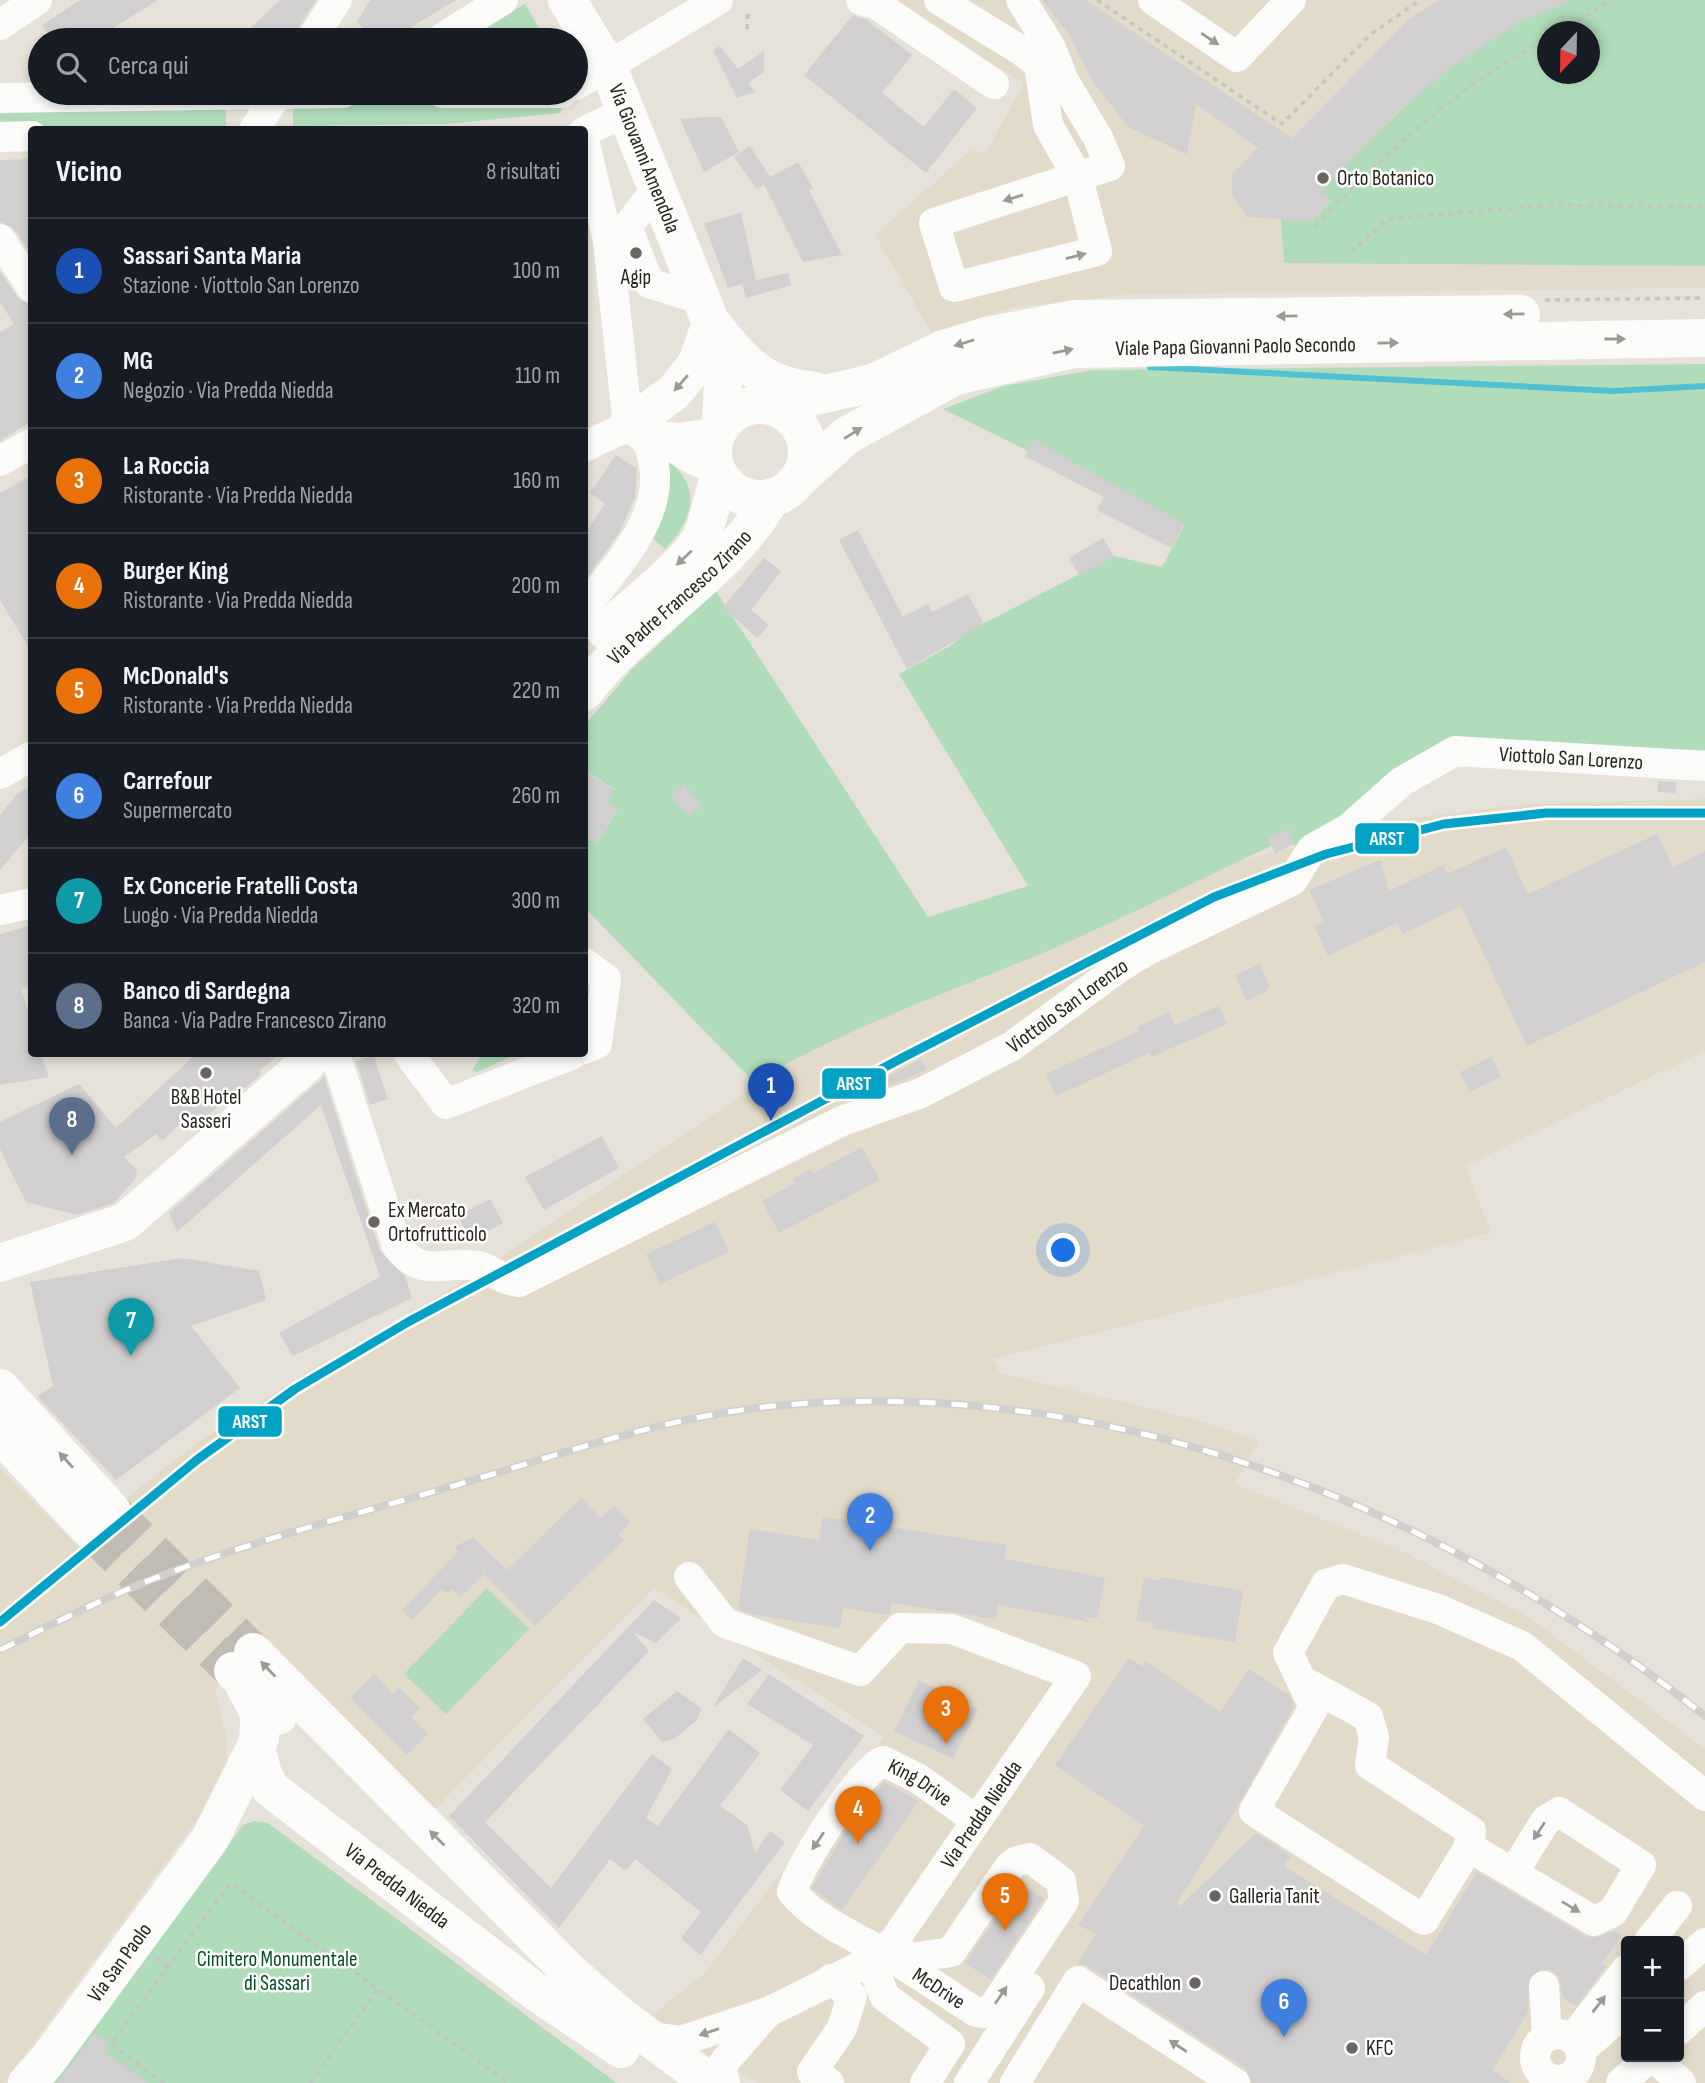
<!DOCTYPE html>
<html lang="it">
<head>
<meta charset="utf-8">
<style>
	body { margin:0; font-family:"Sofia Sans Condensed",sans-serif; background:#242831; color:#f1f3f6 }
	.controls { position:absolute; right:21px; bottom:21px; display:grid; overflow:hidden; border-radius:7px; box-shadow:0 4px 10px #0003 }
	.controls button { width:63px; height:63px; display:grid; place-items:center; padding:0; border:0; border-bottom:2px solid #363941; background:#171b24; color:#f1f3f6; font:35px sans-serif }
	.compass { position:absolute; left:1537px; top:21px; width:63px; height:63px; border-radius:50%; background:#171b24; box-shadow:0 4px 10px #0003; rotate:202deg }
	.you { position:absolute; left:1064px; top:1251px; width:24px; height:24px; margin:-18px; border:5px solid #fff; border-radius:50%; background:#1a73e8; box-shadow:0 0 0 10px #1a73e833 }
	.badge { display:grid; place-items:center; width:46px; height:46px; border-radius:50%; background:#b45309; color:#fff; font-size:23px; font-weight:700 }
	.pin { position:absolute; translate:-50% -58px; filter:drop-shadow(0 2px 4px #0008) }
	.pin::after { content:''; position:absolute; top:37px; width:24px; height:21px; background:inherit; clip-path:polygon(0 0,100% 0,50% 100%) }
	.list { margin:0; padding:0; list-style:none }
	h2 { display:flex; justify-content:space-between; align-items:center; height:91px; margin:0; padding:0 28px; font-size:30px }
	h2 small { font-size:23px; font-weight:400; color:#9ea1a6 }
	.list li { display:grid; grid-template-columns:46px 1fr auto; gap:21px; align-items:center; box-sizing:border-box; height:105px; padding:0 28px; border-top:2px solid #363941 }
	.list b { display:block; font-size:26px; white-space:nowrap }
	.list p { margin:0; font-size:23px; white-space:nowrap; color:#9ea1a6 }
	.list em { font-size:23px; font-style:normal; color:#9ea1a6 }
	.icon { flex:none; width:38px; height:38px; fill:none; stroke:currentColor; stroke-width:2; stroke-linecap:round; stroke-linejoin:round }
	.map { position:relative; flex:none; width:1705px; height:2083px; overflow:hidden }
	.search { position:absolute; background:#171b24; box-shadow:0 4px 10px #0003; left:28px; top:28px; width:560px; height:77px; display:flex; align-items:center; gap:18px; box-sizing:border-box; padding:0 24px; border-radius:38px; color:#9ea1a6; font-size:26px }
	.panel { position:absolute; background:#171b24; box-shadow:0 4px 10px #0003; left:28px; top:126px; width:560px; height:931px; border-radius:7px }
	.map>svg:first-child { display:block }
	.built { fill:#e3dbca; fill-rule:evenodd }
	.green { fill:#b0dcb9; fill-rule:evenodd }
	.lines { fill:none; stroke-linecap:round; stroke-linejoin:round }
	.stream { stroke:#50c0d3; stroke-width:6 }
	.building { fill:#d1cfcf }
	.major-tunnel { stroke:#c0bcb4; stroke-width:38; stroke-dasharray:38 19; stroke-linecap:butt }
	.path { stroke:#c5c4c1; stroke-width:3.5; stroke-dasharray:5 5; stroke-linecap:butt }
	.minor { stroke:#fbfbf9; stroke-width:30 }
	.major { stroke:#fbfbf9; stroke-width:38 }
	.rail-casing { stroke:#d1cfcc; stroke-width:8 }
	.rail { stroke:#fff; stroke-width:5; stroke-dasharray:16; stroke-linecap:butt }
	.rail-1-casing { stroke:#fff; stroke-width:14 }
	.rail-1 { stroke:#02a2c5; stroke-width:9 }
	.oneway { fill:#9c9a96 }
	.poi-dot { fill:#6a665f; stroke:#fff; stroke-width:2.5 }
	.labels { text-anchor:middle; stroke-width:5; stroke-linejoin:round; paint-order:stroke }
	.street-label { font-size:21px; fill:#27241e; stroke:#fff }
	.poi-label { font-size:21px; fill:#27241e; stroke:#fff; text-anchor:start }
	.park-label { font-size:21px; fill:#064e28; stroke:#fff }
	.line-badge { stroke:#fff; stroke-width:2.5 }
	.badge-label { font-size:19px; text-anchor:middle; font-weight:bold; fill:#fff }
</style>
</head>
<body>
<div class="map">
<svg width="1705" height="2083" viewBox="0 0 1705 2083">
	<rect width="100%" height="100%" fill="#e6e2d9"/>
	<path class="built" d="M889 0H1705V288L1134 294 1015 307 932 333 875 235 973 148 985 155 1024 83ZM1548 32H1590V74H1548Z
		M1705 799V1051L1465 1166 1491 1233 992 1359 1000 1373 1198 1420 1259 1441 1235 1484 1404 1552 1527 1616 1705 1749V2083H759L646 2020 705 1973 884 1737 654 1588 431 1813 262 1644 215 1688 226 1736 227 1764 211 1800 4 2083H0V1468L77 1545 124 1500 193 1446 307 1372 471 1277 803 1054 922 1000 1047 951 1239 861 1403 819 1526 804ZM1626 1941H1679V2057H1626Z"/>
	<path class="green" d="M1572 0H1705V266L1284 263 1281 219 1312 221 1332 200 1320 192C1380 129 1440 65 1517 23 1535 14 1554 8 1572 0ZM1548 32H1590V74H1548Z
		M525 4 546 40H458Z
		M557 103 563 106 560 113 447 124 293 126V105Z
		M226 105V126L0 127V106Z
		M1705 364V750L1454 742 1349 828 1295 846 1289 830 1269 837 1271 846C1196 881 1121 920 1045 952 946 993 847 1028 754 1082L585 908 584 836 597 843 617 810 607 803 615 789 585 771V725L633 668 716 591 928 917 1028 886 899 674 950 646 969 631 1114 556 1162 567 1184 525 1034 440 1028 451 943 409 1004 386 1093 370Z
		M657 453C702 480 698 514 665 549L648 534Z
		M482 1054H517L478 1072 472 1071Z
		M487 1588 529 1629 446 1714 404 1674Z
		M254 1821 268 1823 617 2083H54L243 1825Z"/>
	<g class="lines">
		<path class="stream" d="M1150 367 1613 391 1705 386"/>
	</g>
	<path class="building" d="M80 0H158L94 40H52L42 25Z
		M280 0H316L296 32 285 40H238Z
		M370 0H456L390 40H375L357 22Z
		M1042 0H1085L1292 138 1408 20 1439 0H1572L1517 23 1444 72 1396 113 1320 192 1332 199 1311 221 1247 217 1232 195V174L1258 148 1196 104 1187 154 1128 127 1091 79 1069 34Z
		M853 15 867 20 912 55 882 93 924 127 954 89 977 108 926 173 804 75Z
		M720 46 738 69 764 51V72L748 83 755 92 737 98 713 50Z
		M706 117H721L739 152 704 172 680 119Z
		M750 146 770 177 798 162 813 188 809 190 842 255 803 262 764 184 757 189 734 157Z
		M32 159V255L14 229 0 222V160Z
		M741 213 756 280 788 273 791 285 746 298 742 284 728 288 704 223Z
		M0 271 18 298 32 305V421L0 441V332L14 324 0 302Z
		M1034 440 1184 524 1171 548 1097 510 1104 497 1025 456Z
		M616 455 637 469 635 497 619 533 588 576 584 574V535L605 504 590 493Z
		M32 475V653L0 600V493Z
		M858 530 903 617 928 604 932 612 968 594 984 624 907 669 839 540Z
		M1103 538 1114 556 1080 576 1069 558Z
		M764 558 781 571 751 610 769 625 757 638 723 607Z
		M584 771 615 790 607 803 617 809 597 843 584 836Z
		M1658 781 1676 782V793L1657 792Z
		M684 784 702 805 689 817 671 796Z
		M32 785V832L0 870V815L17 794Z
		M1289 829 1294 844 1275 854 1268 837Z
		M1657 834 1673 867 1705 851V962L1527 1046 1461 906 1403 934 1397 923 1328 956 1314 926 1324 922 1309 890 1380 860 1389 891 1443 865 1447 874 1506 847 1528 894Z
		M32 925V985L21 989 32 1022V1054H41L49 1077 0 1085V934Z
		M1260 964 1269 985 1266 992 1246 1001 1235 975Z
		M1219 1006 1227 1024 1151 1057 1149 1053 1056 1096 1046 1074 1139 1031 1137 1027 1169 1012 1175 1025Z
		M196 1054H280L261 1069 260 1075 245 1088 239 1087 192 1130 184 1120 162 1141 156 1134 124 1157 137 1170 135 1179 114 1203 77 1215 26 1202 0 1149V1122L79 1084 116 1128Z
		M374 1056 388 1099 370 1105 356 1061Z
		M1491 1057 1501 1077 1469 1092 1460 1072Z
		M921 1059 927 1070 888 1086 884 1078Z
		M324 1077 380 1251 405 1276 412 1298 293 1356 279 1333 380 1277 321 1105 177 1232 169 1213Z
		M602 1136 619 1168 544 1210 525 1177Z
		M862 1147 880 1180 779 1233 762 1201 795 1183 793 1179 811 1169 813 1173Z
		M490 1199 503 1223 471 1240 458 1216Z
		M715 1222 729 1252 660 1284 646 1254Z
		M182 1258 259 1271 266 1300 191 1326 240 1388 116 1480 37 1396 53 1386 30 1282Z
		M581 1498 601 1518 614 1506 631 1522 618 1535 624 1540 535 1626 484 1574 461 1597 451 1589 447 1593 442 1589 412 1620 402 1610 458 1552 455 1547 473 1537 507 1570Z
		M823 1517 1007 1545 1005 1559 1105 1578 1097 1619 1082 1616 1090 1622 998 1605 996 1619 892 1603 889 1615 843 1608 840 1628 755 1615 738 1609 750 1529 819 1540Z
		M1161 1577 1243 1591 1235 1642 1152 1628 1153 1623 1136 1620 1144 1578 1160 1581Z
		M654 1600 681 1618 656 1643 633 1632 649 1651 485 1822 551 1888 652 1754 672 1769 646 1818 658 1826 729 1729 760 1753 720 1806 747 1825 755 1853 770 1831 785 1842 700 1955 681 1938 701 1912 635 1859 626 1871 610 1859 559 1928 449 1816Z
		M743 1658 762 1670 715 1706 714 1705Z
		M1129 1658 1142 1667 1146 1661 1220 1712 1249 1669 1289 1695 1294 1706 1238 1806 1177 1903 1180 1906 1256 1833 1291 1856 1284 1866 1426 1955 1477 1872 1585 1936 1594 1938 1615 1931 1622 1936 1601 1964 1607 1966 1576 2006 1562 1997 1559 1977 1552 1971 1542 1969 1529 1978 1528 2012 1493 2070 1511 2083H1252L1245 2068 1088 1966 1077 1964 1096 1934 1078 1925 1144 1826 1055 1765Z
		M374 1674 393 1694 399 1688 420 1708 411 1717 428 1734 407 1755 350 1698Z
		M769 1674 864 1736 808 1811 780 1790 813 1745 747 1704Z
		M919 1680 978 1709 953 1759 894 1731Z
		M677 1691 702 1709 696 1721 674 1739 662 1742 643 1719Z
		M884 1782 919 1801 842 1910 812 1888 846 1830Z
		M1020 1883 1044 1899 991 1980 965 1963Z
		M95 2033 105 2039 107 2054 149 2083H57Z"/>
	<g class="lines">
		<path class="major-tunnel" d="M112 1511 253 1652
			M91 1531 233 1671"/>
		<path class="path" d="M1097 0 1282 124 1370 35 1420 0
			M747 29 748 10
			M1560 32 1612 0
			M1315 226C1385 153 1458 87 1548 38
			M1351 252 1388 219 1550 205 1705 206
			M1545 300 1705 298
			M156 1958 168 1968
			M164 2083 111 2044 230 1883 509 2083
			M310 2083 379 1988"/>
		<g class="minor">
			<path d="M861 0 876 4 994 84"/>
			<path d="M939 0 1022 51 1039 65 1048 125 1078 178 1097 251 954 287 934 223 1110 166 1098 138 1064 81 1051 48 1021 0"/>
			<path d="M1153 0 1237 57 1291 0"/>
			<path d="M0 25 37 0"/>
			<path d="M311 40 337 0"/>
			<path d="M439 40 503 0"/>
			<path d="M576 85 718 0"/>
			<path d="M442 93H562"/>
			<path d="M0 98 343 93"/>
			<path d="M254 130 278 93"/>
			<path d="M584 132 627 111"/>
			<path d="M0 137 32 136"/>
			<path d="M584 140 608 241 628 426"/>
			<path d="M658 187 627 227 649 283 702 300"/>
			<path d="M0 239 32 288"/>
			<path d="M656 436 681 438 717 432"/>
			<path d="M584 447 628 426C661 432 682 460 715 468"/>
			<path d="M0 461 32 443"/>
			<path d="M584 609C614 568 663 520 654 465 652 459 652 450 648 444 644 437 634 431 628 426"/>
			<path d="M0 774 32 756"/>
			<path d="M0 910 32 903"/>
			<path d="M584 963 606 979 597 1044 584 1049"/>
			<path id="s1" d="M335 1054 397 1246C423 1281 446 1259 478 1266 493 1270 503 1281 519 1282L842 1121 921 1093 1012 1046 1120 967 1148 950 1292 881 1312 849 1349 828 1401 782 1455 751 1705 766"/>
			<path d="M409 1054 446 1104 573 1054"/>
			<path d="M1301 1680 1368 1717 1374 1737 1370 1765 1471 1831 1469 1847 1424 1920 1254 1811 1314 1707 1288 1653 1326 1584 1343 1579 1438 1609 1522 1646 1705 1796"/>
			<path d="M1469 1847 1594 1921 1613 1912 1641 1865 1559 1812 1546 1820 1513 1873"/>
			<path d="M1649 1941 1677 1906"/>
			<path id="s2" d="M889 1945 911 1958 951 1952 1010 1866 1017 1861 1030 1858 1061 1881 1064 1901 992 2009 983 2013 974 2011C945 1992 916 1972 887 1955 853 1935 818 1922 792 1892 799 1865 860 1771 883 1761L919 1779 976 1820"/>
			<path d="M870 1960 885 1997 950 2044 925 2083"/>
			<path d="M1679 1966 1705 1943"/>
			<path d="M1544 1986 1547 2037"/>
			<path d="M1679 2030 1705 2006"/>
			<circle cx="1558" cy="2057" r="23"/>
			<path id="s3" d="M649 2037 681 2041 768 2012 885 1954 1076 1676 952 1629 900 1628 860 1671 725 1623 689 1577"/>
			<path d="M1572 2039 1626 1970"/>
			<path d="M1580 2051 1626 2011"/>
			<path d="M1654 2057 1681 2083"/>
			<path d="M725 2083 721 2069 725 2061 768 2012"/>
			<path d="M829 2083 812 2072 842 2028 852 1996 831 1979"/>
			<path d="M969 2083 1030 1988"/>
			<path d="M1015 2083 1078 1981 1235 2083"/>
			<path d="M1621 2083 1650 2057"/>
		</g>
		<g class="major">
			<path id="s4" d="M567 0 608 67 711 323 723 379 721 424"/>
			<path d="M714 326C745 365 763 386 815 391"/>
			<circle cx="760" cy="452" r="47"/>
			<path d="M785 411 798 400 873 383 941 350 987 336 1075 319 1521 314"/>
			<path d="M628 426 674 392 696 365 711 323"/>
			<path id="s5" d="M801 477 846 436 955 376 1074 349 1705 338"/>
			<path d="M606 631C632 606 683 568 700 539 710 520 711 497 720 477"/>
			<path id="s6" d="M584 692C637 621 728 575 771 498"/>
			<path d="M0 1263 125 1222 305 1065 313 1054"/>
			<path d="M0 1388 112 1511"/>
			<path d="M0 1434 91 1531"/>
			<path d="M253 1652 571 1973 620 2016 711 2083"/>
			<path d="M233 1671 278 1716"/>
			<path id="s7" d="M245 1687 260 1714 257 1751 263 1774 271 1789 536 1992 621 2049"/>
			<path id="s8" d="M27 2083 47 2061 210 1839 260 1738"/>
		</g>
		<g class="rail-casing">
			<path id="rail" d="M0 1650C55 1623 109 1595 166 1574 257 1540 353 1515 446 1488 554 1457 661 1417 774 1406 1111 1374 1445 1508 1705 1716"/>
		</g>
		<use href="#rail" class="rail"/>
		<g class="rail-1-casing">
			<path id="rail-1" d="M0 1622 198 1459 295 1389 408 1322 902 1058 1214 897 1326 854 1444 824 1546 813H1705"/>
		</g>
		<use href="#rail-1" class="rail-1"/>
	</g>
	<defs><path id="oneway-solid" d="M-6-.8H1V-3.2L6.5 0L1 3.2V.8H-6Z" transform="scale(1.75)"/></defs>
	<g class="oneway">
		<use href="#oneway-solid" transform="translate(1210 39) rotate(34)"/>
		<use href="#oneway-solid" transform="translate(1013 198) rotate(163)"/>
		<use href="#oneway-solid" transform="translate(1076 256) rotate(-14)"/>
		<use href="#oneway-solid" transform="translate(1514 314) rotate(179)"/>
		<use href="#oneway-solid" transform="translate(1287 316) rotate(179)"/>
		<use href="#oneway-solid" transform="translate(1615 339)"/>
		<use href="#oneway-solid" transform="translate(964 343) rotate(163)"/>
		<use href="#oneway-solid" transform="translate(1388 343) rotate(-1)"/>
		<use href="#oneway-solid" transform="translate(1063 351) rotate(-11)"/>
		<use href="#oneway-solid" transform="translate(681 383) rotate(131)"/>
		<use href="#oneway-solid" transform="translate(853 433) rotate(-32)"/>
		<use href="#oneway-solid" transform="translate(684 558) rotate(137)"/>
		<use href="#oneway-solid" transform="translate(66 1460) rotate(-132)"/>
		<use href="#oneway-solid" transform="translate(268 1669) rotate(-134)"/>
		<use href="#oneway-solid" transform="translate(1539 1831) rotate(123)"/>
		<use href="#oneway-solid" transform="translate(437 1838) rotate(-135)"/>
		<use href="#oneway-solid" transform="translate(818 1841) rotate(124)"/>
		<use href="#oneway-solid" transform="translate(1571 1907) rotate(31)"/>
		<use href="#oneway-solid" transform="translate(1001 1995) rotate(-56)"/>
		<use href="#oneway-solid" transform="translate(1599 2004) rotate(-52)"/>
		<use href="#oneway-solid" transform="translate(709 2032) rotate(161)"/>
		<use href="#oneway-solid" transform="translate(1178 2046) rotate(-147)"/>
	</g>
	<g class="poi-dot">
		<circle cx="1323" cy="178" r="7"/>
		<circle cx="636" cy="253" r="7"/>
		<circle cx="206" cy="1073" r="7"/>
		<circle cx="374" cy="1222" r="7"/>
		<circle cx="1215" cy="1896" r="7"/>
		<circle cx="1195" cy="1983" r="7"/>
		<circle cx="1352" cy="2048" r="7"/>
	</g>
	<g class="labels">
		<g class="street-label">
			<text dy="7" stroke="none"><textPath href="#s4" startOffset="177">Via Giovanni Amendola</textPath></text>
			<text dy="7" stroke="none"><textPath href="#s5" startOffset="469">Viale Papa Giovanni Paolo Secondo</textPath></text>
			<text dy="7" stroke="none"><textPath href="#s6" startOffset="135">Via Padre Francesco Zirano</textPath></text>
			<text dy="7" stroke="none"><textPath href="#s1" startOffset="1536">Viottolo San Lorenzo</textPath></text>
			<text dy="7" stroke="none"><textPath href="#s1" startOffset="950">Viottolo San Lorenzo</textPath></text>
			<text dy="7" stroke="none"><textPath href="#s2" startOffset="822">King Drive</textPath></text>
			<text dy="7" stroke="none"><textPath href="#s3" startOffset="424">Via Predda Niedda</textPath></text>
			<text dy="7" stroke="none"><textPath href="#s7" startOffset="268">Via Predda Niedda</textPath></text>
			<text dy="7" stroke="none"><textPath href="#s8" startOffset="152">Via San Paolo</textPath></text>
			<text transform="translate(939 1988) rotate(33)" y="7">McDrive</text>
		</g>
		<g class="poi-label">
			<text x="1337" y="185">Orto Botanico</text>
			<text x="636" y="284" text-anchor="middle">Agip</text>
			<text x="206" y="1104" text-anchor="middle">B&amp;B Hotel<tspan x="206" dy="24">Sasseri</tspan></text>
			<text x="388" y="1217">Ex Mercato<tspan x="388" dy="24">Ortofrutticolo</tspan></text>
			<text x="1229" y="1903">Galleria Tanit</text>
			<text x="1181" y="1990" text-anchor="end">Decathlon</text>
			<text x="1366" y="2055">KFC</text>
		</g>
		<g class="park-label">
			<text x="277" y="1966">Cimitero Monumentale<tspan x="277" dy="24">di Sassari</tspan></text>
		</g>
	</g>
	<g class="line-badge">
		<rect x="1354" y="822" width="66" height="33" rx="7" fill="#02a2c5"/>
		<rect x="821" y="1067" width="66" height="33" rx="7" fill="#02a2c5"/>
		<rect x="217" y="1405" width="66" height="33" rx="7" fill="#02a2c5"/>
	</g>
	<g class="badge-label">
		<text x="1387" y="845">ARST</text>
		<text x="854" y="1090">ARST</text>
		<text x="250" y="1428">ARST</text>
	</g>
</svg>
<div class="controls">
<button>+</button>
<button>−</button>
</div>
<svg class="compass" viewBox="-18 -18 36 36"><path d="M0-13l5 13h-10z" fill="#e53935"/><path d="M0 13l5-13h-10z" fill="#9ea1a6"/></svg>
<div class="you"></div>
<div class="pin badge" style="left:771px;top:1121px;background:#1a4fb4">1</div>
<div class="pin badge" style="left:870px;top:1551px;background:#3f7fe0">2</div>
<div class="pin badge" style="left:946px;top:1744px;background:#e8710a">3</div>
<div class="pin badge" style="left:858px;top:1844px;background:#e8710a">4</div>
<div class="pin badge" style="left:1005px;top:1931px;background:#e8710a">5</div>
<div class="pin badge" style="left:1284px;top:2037px;background:#3f7fe0">6</div>
<div class="pin badge" style="left:131px;top:1356px;background:#0f9aa8">7</div>
<div class="pin badge" style="left:72px;top:1155px;background:#5c6f8a">8</div>
<div class="search"><svg class="icon" aria-label="search" viewBox="0 0 24 24"><circle cx="10" cy="10" r="6"/><path d="M15 15l6 6"/></svg>Cerca qui</div>
<section class="panel">
<h2>Vicino<small>8 risultati</small></h2>
<ul class="list">
<li><span class="badge" style="background:#1a4fb4">1</span><div><b>Sassari Santa Maria</b><p>Stazione · Viottolo San Lorenzo</p></div><em>100 m</em></li>
<li><span class="badge" style="background:#3f7fe0">2</span><div><b>MG</b><p>Negozio · Via Predda Niedda</p></div><em>110 m</em></li>
<li><span class="badge" style="background:#e8710a">3</span><div><b>La Roccia</b><p>Ristorante · Via Predda Niedda</p></div><em>160 m</em></li>
<li><span class="badge" style="background:#e8710a">4</span><div><b>Burger King</b><p>Ristorante · Via Predda Niedda</p></div><em>200 m</em></li>
<li><span class="badge" style="background:#e8710a">5</span><div><b>McDonald's</b><p>Ristorante · Via Predda Niedda</p></div><em>220 m</em></li>
<li><span class="badge" style="background:#3f7fe0">6</span><div><b>Carrefour</b><p>Supermercato</p></div><em>260 m</em></li>
<li><span class="badge" style="background:#0f9aa8">7</span><div><b>Ex Concerie Fratelli Costa</b><p>Luogo · Via Predda Niedda</p></div><em>300 m</em></li>
<li><span class="badge" style="background:#5c6f8a">8</span><div><b>Banco di Sardegna</b><p>Banca · Via Padre Francesco Zirano</p></div><em>320 m</em></li>
</ul>
</section>
</div>
</body>
</html>
